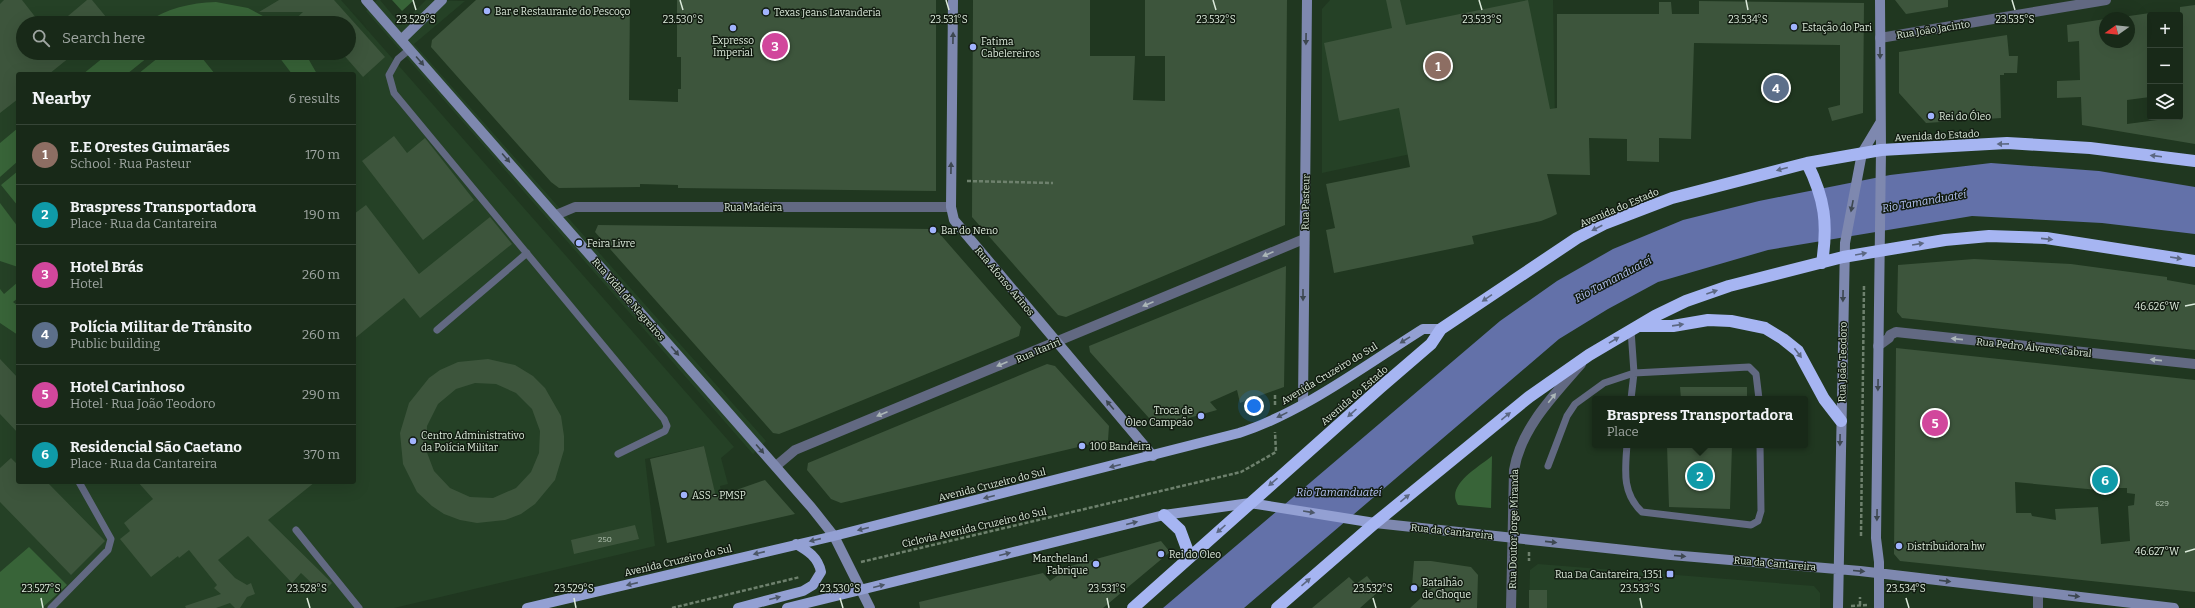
<!DOCTYPE html>
<html lang="en">
<head>
<meta charset="utf-8">
<style>
	body { margin:0; font-family:Bitter,serif; background:#213121; color:#f1f3f6 }
	.controls { position:absolute; right:12px; top:12px; display:grid; overflow:hidden; border-radius:4px; box-shadow:0 4px 16px #0002 }
	.controls button { width:36px; height:36px; display:grid; place-items:center; padding:0; border:0; border-bottom:1px solid #364537; background:#182918; color:#f1f3f6; font:20px sans-serif }
	.compass { position:absolute; left:2099px; top:12px; width:36px; height:36px; border-radius:50%; background:#182918; box-shadow:0 4px 16px #0002; rotate:255deg }
	.you { position:absolute; left:1254px; top:406px; width:14px; height:14px; margin:-10px; border:3px solid #fff; border-radius:50%; background:#1a73e8; box-shadow:0 0 0 6px #1a73e833 }
	.badge { display:grid; place-items:center; width:26px; height:26px; border-radius:50%; background:#a1b3fd; color:#fff; font-size:13px; font-weight:700 }
	.pin { position:absolute; translate:-50% -50%; border:2px solid #fff; box-shadow:0 1px 4px #0006 }
	.popup { position:absolute; left:1592px; top:396px; width:216px; height:52px; box-sizing:border-box; display:grid; place-content:center; border-radius:4px; background:#182918; filter:drop-shadow(0 1px 3px #0005); font-size:13px; white-space:nowrap; color:#9fa6a2 }
	.popup b { font-size:15px; color:#f1f3f6 }
	.popup::after { content:''; position:absolute; left:50%; top:100%; margin-left:-8px; border:8px solid transparent; border-top-color:#182918 }
	.list { margin:0; padding:0; list-style:none }
	h2 { display:flex; justify-content:space-between; align-items:center; height:52px; margin:0; padding:0 16px; font-size:17px }
	h2 small { font-size:13px; font-weight:400; color:#9fa6a2 }
	.list li { display:grid; grid-template-columns:26px 1fr auto; gap:12px; align-items:center; box-sizing:border-box; height:60px; padding:0 16px; border-top:1px solid #364537 }
	.list b { display:block; font-size:15px; white-space:nowrap }
	.list p { margin:0; font-size:13px; white-space:nowrap; color:#9fa6a2 }
	.list em { font-size:13px; font-style:normal; color:#9fa6a2 }
	.icon { flex:none; width:22px; height:22px; fill:none; stroke:currentColor; stroke-width:2; stroke-linecap:round; stroke-linejoin:round }
	.map { position:relative; flex:none; width:2195px; height:608px; overflow:hidden }
	.search { position:absolute; background:#182918; box-shadow:0 4px 16px #0002; left:16px; top:16px; width:340px; height:44px; display:flex; align-items:center; gap:10px; box-sizing:border-box; padding:0 14px; border-radius:22px; color:#9fa6a2; font-size:15px }
	.panel { position:absolute; background:#182918; box-shadow:0 4px 16px #0002; left:16px; top:72px; width:340px; height:412px; border-radius:4px }
	.map>svg:first-child { display:block }
	.built { fill:#254126; fill-rule:evenodd }
	.green { fill:#386438 }
	.water { fill:#6371a9 }
	.building { fill:#3d553c; fill-rule:evenodd }
	.lines { fill:none; stroke-linecap:round; stroke-linejoin:round }
	.path { stroke:#6e816d; stroke-width:2.5; stroke-dasharray:4 2; stroke-linecap:butt }
	.lane { stroke:#626982; stroke-width:7 }
	.street { stroke:#626982; stroke-width:10 }
	.secondary { stroke:#7e88af; stroke-width:10 }
	.primary { stroke:#93a0d3; stroke-width:10 }
	.highway { stroke:#a6b5f2; stroke-width:12 }
	.oneway { fill:#3d4750 }
	.oneway2 { fill:#5c6882 }
	.oneway3 { fill:#abb6b7 }
	.oneway4 { fill:#4c5768 }
	.ticks { fill:none; stroke:#dceadb; stroke-width:1.5 }
	.poi-dot { fill:#a1b3fd; stroke:#121c11; stroke-width:1.5 }
	.labels { text-anchor:middle; stroke-width:3; stroke-linejoin:round; paint-order:stroke }
	.number-label { font-size:8px; fill:#b4c5b3 }
	.poi-label { font-size:10px; fill:#dceadb; stroke:#121c11; text-anchor:start }
	.street-label { font-size:10px; fill:#dceadb; stroke:#121c11 }
	.water-label { font-size:11px; font-style:italic; fill:#b4c2f3; stroke:#121c11 }
	.ticks-label { font-size:10px; text-anchor:middle; fill:#dceadb; stroke:#121c11; stroke-width:3; stroke-linejoin:round; paint-order:stroke }
</style>
</head>
<body>
<div class="map">
<svg width="2195" height="608" viewBox="0 0 2195 608">
	<rect width="100%" height="100%" fill="#203720"/>
	<path class="built" d="M0 0H341L734 447 721 458 728 484 720 486 730 529 723 530 704 446 645 459 655 546 394 608H0ZM23 23H349V53H23ZM18 74H354V482H18Z
		M377 0H380L401 25 426 0 465 1 414 44 766 441 753 454 366 11Z
		M1330 0H1553L1555 123 1322 173V9Z
		M1538 564 1814 586 1820 593V608H1529L1530 570Z"/>
	<path class="green" d="M392 0H414L402 11Z
		M216 2 248 8 276 23H146C167 8 190 3 216 2Z
		M109 53H153L127 74H83Z
		M164 53H198L215 74H138Z
		M276 53H305L317 74H292Z
		M18 128V161L0 177V143Z
		M18 171V206L1 185Z
		M0 203 18 227V267L0 261Z
		M18 282V298L13 302 18 306V335L0 323V289L4 294Z
		M1492 456 1491 508 1458 505C1445 485 1479 467 1492 456Z
		M29 547 67 585 42 608H0V572Z"/>
	<path class="water" d="M1991 163 2099 171 2195 187V234L2102 223 1972 216 1768 250 1658 282 1608 309 1559 339 1244 608H1163L1500 321 1557 281 1613 249 1683 220 1759 201 1890 175Z"/>
	<path class="building" d="M4 0H22L40 23H23V53H75L49 74H18V99L0 113V4Z
		M87 0H92L111 23H73L68 16Z
		M279 0H334L385 57 363 77 342 53H349V23H291L303 12H259Z
		M476 0H630L629 100 678 102V89H681V57H677V0H936V191L678 188V185L640 184V187L559 188 551 182 431 47 432 40Z
		M973 0H1090V56H1135L1133 100 1165 101V56H1145V0H1287L1285 225 1066 317 1058 315 972 217Z
		M1386 0H1400L1406 25 1528 0 1550 109 1557 108V14H1659V2H1671L1672 14H1699V1L1864 3 1863 113 1832 121 1828 108 1840 105V45L1694 43 1691 139 1659 138V162L1627 161V139L1589 138 1590 175 1547 174 1557 214 1551 217 1541 221 1472 236 1474 244 1334 273 1326 230 1335 228 1326 184 1410 167 1399 108 1339 121 1324 43 1392 28Z
		M1895 0H1948V7L1906 14Z
		M2195 5V144L2082 125 2081 97 2057 98V81L2080 80 2079 41 2068 42 2067 25 2105 19V42H2129V16L2150 13V97L2127 100V124L2180 117V7Z
		M2007 35 2009 56H2018L2017 73H2004V75H2000L2001 118 1926 123 1899 93V52Z
		M394 136 407 153 425 138 474 200 423 240 362 161Z
		M366 205 419 274 490 217 512 244 420 318 404 298 354 339V214Z
		M598 225 931 229 939 233 1021 327 1019 336 802 425 779 434 773 433 595 232Z
		M1974 259 2071 264 2167 277V280L2195 285V350L1902 318 1897 312 1898 265Z
		M1286 266 1284 387 1240 403 1237 390 1210 402 1217 410 1157 427 1090 352 1089 346Z
		M1896 348 2195 380V592L1900 561 1894 554ZM2015 482 2098 490V488H2127V493L2135 494 2134 505 2128 506 2130 541 2101 544 2098 507 2055 509 2056 520 2032 516 2031 513H2016Z
		M0 359 18 378V433L0 414Z
		M488 359 515 365 533 376 545 388 561 416 564 436V450L555 480 535 504 521 514 505 520 477 523 460 520 444 514 432 506 417 492 403 464 400 433 409 403 429 378 440 370 458 362ZM475 383 496 384 516 393 532 409 540 431 539 453 531 472 516 488 493 498 470 497 450 488 434 471 426 450 427 426 438 404 456 389Z
		M1047 364 1055 366 1109 426 1108 440 841 503 831 499 807 470 808 463Z
		M1680 387H1747V399H1681Z
		M1667 445H1732L1730 509 1669 507Z
		M704 446 716 497 765 480 795 514 667 543 650 459Z
		M11 458 18 465V482H47L105 541 71 575 0 502V468Z
		M138 482H315L268 520 332 583 322 593 301 573 292 583 248 536 218 560 235 578 247 585 251 583 255 594 247 597 240 608H235L230 603 216 608H186L185 606 221 594 214 588 217 585 189 550 179 558 178 556 151 577 120 539 130 531 124 523 153 499Z
		M635 525 639 539 574 554 571 540Z
		M1161 541 1170 552 1103 608H920L919 602 1043 573 1050 581 1071 566Z
		M1414 561H1431L1471 567 1478 575 1477 608H1410L1432 588 1412 586Z
		M1367 576 1379 591 1360 608H1312L1349 577 1356 584Z
		M1529 590H1547V608H1529Z"/>
	<g class="lines">
		<path class="path" d="M967 181 1053 183
			M1275 395V405
			M1861 536 1864 285
			M1529 552V561
			M861 562 1241 472 1276 452 1275 432
			M1860 605V597
			M1851 606 1867 605
			M672 608 800 577"/>
		<path class="lane" d="M410 49 398 59 389 75 394 93 664 419 667 426 665 431 618 454
			M437 330 527 253
			M1631 330 1634 373 1631 399
			M1627 445C1625 471 1622 493 1642 512L1751 525 1758 521 1761 511 1760 445
			M1548 466 1567 416 1575 404 1604 383 1634 373 1749 367 1756 374 1759 399
			M296 530 359 608
			M51 608 108 550 111 539 79 482"/>
		<path class="street" d="M1880 38 2106 0
			M556 215 575 207H951
			M1878 346 1889 338 1890 335 1896 332 2195 364
			M776 466 795 450 1304 239
			M1511 608 1514 470C1521 428 1554 395 1581 364
			M2038 608V592"/>
		<path class="secondary" d="M366 0 811 507 834 536 870 608
			M953 0 951 207 954 220 1153 456
			M401 40 442 0
			M1303 404 1307 0
			M1375 523 1671 555 1860 571 2174 608
			M1838 608 1845 243 1862 153 1880 123
			M1879 608V562L1876 538 1881 150 1880 0"/>
		<path class="primary" d="M527 608 834 536 1239 433C1302 413 1367 364 1423 329H1441
			M738 608 803 591 813 585 821 572C818 557 808 551 796 544
			M787 608 1164 515 1250 503 1375 523"/>
		<path class="highway" d="M1807 163C1825 199 1828 224 1822 263
			M1640 326H1673L1708 320 1731 321 1765 328 1783 339 1798 351 1824 399 1841 421
			M1164 515 1180 530 1190 557
			M1133 608 1381 387 1431 344 1441 329 1577 238 1604 224 1672 198 1807 163 1881 150 2007 143 2090 148 2195 161
			M1277 608 1375 523 1529 397 1589 355 1655 316 1686 301 1729 286 1843 257 1945 240 1989 236 2046 238 2195 261"/>
	</g>
	<defs><path id="oneway-solid" d="M-6-.8H1V-3.2L6.5 0L1 3.2V.8H-6Z"/></defs>
	<g class="oneway">
		<use href="#oneway-solid" transform="translate(953 38) rotate(-89)"/>
		<use href="#oneway-solid" transform="translate(1306 39) rotate(91)"/>
		<use href="#oneway-solid" transform="translate(1880 53) rotate(89)"/>
		<use href="#oneway-solid" transform="translate(420 61) rotate(49)"/>
		<use href="#oneway-solid" transform="translate(506 158) rotate(49)"/>
		<use href="#oneway-solid" transform="translate(951 168) rotate(-89)"/>
		<use href="#oneway-solid" transform="translate(1852 206) rotate(101)"/>
		<use href="#oneway-solid" transform="translate(1303 295) rotate(90)"/>
		<use href="#oneway-solid" transform="translate(1843 296) rotate(91)"/>
		<use href="#oneway-solid" transform="translate(675 351) rotate(49)"/>
		<use href="#oneway-solid" transform="translate(1878 385) rotate(91)"/>
		<use href="#oneway-solid" transform="translate(1110 405) rotate(-130)"/>
		<use href="#oneway-solid" transform="translate(1840 440) rotate(91)"/>
		<use href="#oneway-solid" transform="translate(760 449) rotate(49)"/>
		<use href="#oneway-solid" transform="translate(1877 515) rotate(91)"/>
		<use href="#oneway-solid" transform="translate(1551 542) rotate(6)"/>
		<use href="#oneway-solid" transform="translate(1680 556) rotate(5)"/>
		<use href="#oneway-solid" transform="translate(1859 571) rotate(5)"/>
		<use href="#oneway-solid" transform="translate(1945 581) rotate(7)"/>
		<use href="#oneway-solid" transform="translate(2074 596) rotate(7)"/>
	</g>
	<g class="oneway2">
		<use href="#oneway-solid" transform="translate(2003 144) rotate(179)"/>
		<use href="#oneway-solid" transform="translate(2156 156) rotate(-173)"/>
		<use href="#oneway-solid" transform="translate(1782 169) rotate(165)"/>
		<use href="#oneway-solid" transform="translate(1597 228) rotate(153)"/>
		<use href="#oneway-solid" transform="translate(2047 239) rotate(6)"/>
		<use href="#oneway-solid" transform="translate(1918 244) rotate(-9)"/>
		<use href="#oneway-solid" transform="translate(1861 254) rotate(-10)"/>
		<use href="#oneway-solid" transform="translate(2176 258) rotate(9)"/>
		<use href="#oneway-solid" transform="translate(1712 292) rotate(-19)"/>
		<use href="#oneway-solid" transform="translate(1487 298) rotate(146)"/>
		<use href="#oneway-solid" transform="translate(1678 325) rotate(-8)"/>
		<use href="#oneway-solid" transform="translate(1614 340) rotate(-31)"/>
		<use href="#oneway-solid" transform="translate(1798 353) rotate(53)"/>
		<use href="#oneway-solid" transform="translate(1352 413) rotate(138)"/>
		<use href="#oneway-solid" transform="translate(1506 416) rotate(-39)"/>
		<use href="#oneway-solid" transform="translate(1273 482) rotate(139)"/>
		<use href="#oneway-solid" transform="translate(1405 498) rotate(-39)"/>
		<use href="#oneway-solid" transform="translate(1221 529) rotate(138)"/>
		<use href="#oneway-solid" transform="translate(1306 582) rotate(-41)"/>
	</g>
	<g class="oneway3">
		<use href="#oneway-solid" transform="translate(1268 254) rotate(157)"/>
		<use href="#oneway-solid" transform="translate(1148 304) rotate(157)"/>
		<use href="#oneway-solid" transform="translate(1957 339) rotate(-174)"/>
		<use href="#oneway-solid" transform="translate(2156 360) rotate(-174)"/>
		<use href="#oneway-solid" transform="translate(1002 364) rotate(157)"/>
		<use href="#oneway-solid" transform="translate(1552 398) rotate(-51)"/>
		<use href="#oneway-solid" transform="translate(882 414) rotate(157)"/>
	</g>
	<g class="oneway4">
		<use href="#oneway-solid" transform="translate(1405 340) rotate(148)"/>
		<use href="#oneway-solid" transform="translate(1282 415) rotate(154)"/>
		<use href="#oneway-solid" transform="translate(1115 466) rotate(166)"/>
		<use href="#oneway-solid" transform="translate(989 497) rotate(166)"/>
		<use href="#oneway-solid" transform="translate(1309 512) rotate(9)"/>
		<use href="#oneway-solid" transform="translate(1132 523) rotate(-14)"/>
		<use href="#oneway-solid" transform="translate(863 529) rotate(166)"/>
		<use href="#oneway-solid" transform="translate(815 540) rotate(167)"/>
		<use href="#oneway-solid" transform="translate(759 553) rotate(167)"/>
		<use href="#oneway-solid" transform="translate(1005 554) rotate(-14)"/>
		<use href="#oneway-solid" transform="translate(632 584) rotate(167)"/>
		<use href="#oneway-solid" transform="translate(879 586) rotate(-14)"/>
		<use href="#oneway-solid" transform="translate(775 598) rotate(-14)"/>
	</g>
	<path class="ticks" d="M413 0 416 10M680 0 683 10M946 0 949 10M1213 0 1216 10M1479 0 1482 10M1746 0 1748 10M2012 0 2015 10M2185 306 2195 304M2185 552 2195 549M41 598 43 608M307 598 310 608M574 598 576 608M840 598 843 608M1107 598 1109 608M1373 598 1376 608M1640 598 1642 608M1906 598 1909 608"/>
	<g class="poi-dot">
		<circle cx="487" cy="11" r="4"/>
		<circle cx="766" cy="12" r="4"/>
		<circle cx="1794" cy="27" r="4"/>
		<circle cx="733" cy="28" r="4"/>
		<circle cx="973" cy="47" r="4"/>
		<circle cx="1931" cy="116" r="4"/>
		<circle cx="933" cy="230" r="4"/>
		<circle cx="579" cy="243" r="4"/>
		<circle cx="1201" cy="416" r="4"/>
		<circle cx="413" cy="441" r="4"/>
		<circle cx="1082" cy="446" r="4"/>
		<circle cx="684" cy="495" r="4"/>
		<circle cx="1899" cy="546" r="4"/>
		<circle cx="1161" cy="554" r="4"/>
		<circle cx="1096" cy="564" r="4"/>
		<rect x="1666" y="570" width="8" height="8" rx="2"/>
		<circle cx="1414" cy="588" r="4"/>
	</g>
	<g class="labels">
		<g class="number-label">
			<text x="2162" y="506">629</text>
			<text x="605" y="542">250</text>
		</g>
		<g class="poi-label">
			<text x="495" y="15">Bar e Restaurante do Pescoço</text>
			<text x="774" y="16">Texas Jeans Lavanderia</text>
			<text x="1802" y="31">Estação do Pari</text>
			<text x="733" y="44" text-anchor="middle">Expresso<tspan x="733" dy="12">Imperial</tspan></text>
			<text x="981" y="45">Fatima<tspan x="981" dy="12">Cabelereiros</tspan></text>
			<text x="1939" y="120">Rei do Óleo</text>
			<text x="941" y="234">Bar do Neno</text>
			<text x="587" y="247">Feira Livre</text>
			<text x="1193" y="414" text-anchor="end">Troca de<tspan x="1193" dy="12">Òleo Campeão</tspan></text>
			<text x="421" y="439">Centro Administrativo<tspan x="421" dy="12">da Polícia Militar</tspan></text>
			<text x="1090" y="450">100 Bandeira</text>
			<text x="692" y="499">ASS - PMSP</text>
			<text x="1907" y="550">Distribuidora hw</text>
			<text x="1169" y="558">Rei do Oleo</text>
			<text x="1088" y="562" text-anchor="end">Marcheland<tspan x="1088" dy="12">Fabrique</tspan></text>
			<text x="1662" y="578" text-anchor="end">Rua Da Cantareira, 1351</text>
			<text x="1422" y="586">Batalhão<tspan x="1422" dy="12">de Choque</tspan></text>
		</g>
		<g class="street-label">
			<text transform="translate(1933 29) rotate(-9)" y="4">Rua João Jacinto</text>
			<text transform="translate(1937 135) rotate(-3)" y="4">Avenida do Estado</text>
			<text transform="translate(1305 202) rotate(-89)" y="4">Rua Pasteur</text>
			<text x="753" y="211">Rua Madeira</text>
			<text transform="translate(1619 207) rotate(-23)" y="4">Avenida do Estado</text>
			<text transform="translate(1005 281) rotate(50)" y="4">Rua Afonso Arinos</text>
			<text transform="translate(629 299) rotate(49)" y="4">Rua Vidal de Negreiros</text>
			<text transform="translate(2034 347) rotate(6)" y="4">Rua Pedro Álvares Cabral</text>
			<text transform="translate(1038 350) rotate(-23)" y="4">Rua Itariri</text>
			<text transform="translate(1842 362) rotate(-89)" y="4">Rua João Teodoro</text>
			<text transform="translate(1329 373) rotate(-31)" y="4">Avenida Cruzeiro do Sul</text>
			<text transform="translate(1354 395) rotate(-41)" y="4">Avenida do Estado</text>
			<text transform="translate(992 484) rotate(-14)" y="4">Avenida Cruzeiro do Sul</text>
			<text transform="translate(974 527) rotate(-13)" y="4">Ciclovia Avenida Cruzeiro do Sul</text>
			<text transform="translate(1513 529) rotate(-89)" y="4">Rua Doutor Jorge Miranda</text>
			<text transform="translate(1452 531) rotate(6)" y="4">Rua da Cantareira</text>
			<text transform="translate(678 560) rotate(-13)" y="4">Avenida Cruzeiro do Sul</text>
			<text transform="translate(1775 563) rotate(5)" y="4">Rua da Cantareira</text>
		</g>
		<g class="water-label">
			<text transform="translate(1924 201) rotate(-10)" y="4">Rio Tamanduateí</text>
			<text transform="translate(1613 279) rotate(-28)" y="4">Rio Tamanduateí</text>
			<text x="1339" y="496">Rio Tamanduateí</text>
		</g>
	</g>
	<g class="ticks-label">
		<text x="1216" y="23">23.532°S</text>
		<text x="1482" y="23">23.533°S</text>
		<text x="2015" y="23">23.535°S</text>
		<text x="416" y="23">23.529°S</text>
		<text x="683" y="23">23.530°S</text>
		<text x="949" y="23">23.531°S</text>
		<text x="1748" y="23">23.534°S</text>
		<text x="2157" y="310">46.626°W</text>
		<text x="2157" y="555">46.627°W</text>
		<text x="41" y="592">23.527°S</text>
		<text x="307" y="592">23.528°S</text>
		<text x="574" y="592">23.529°S</text>
		<text x="840" y="592">23.530°S</text>
		<text x="1107" y="592">23.531°S</text>
		<text x="1373" y="592">23.532°S</text>
		<text x="1640" y="592">23.533°S</text>
		<text x="1906" y="592">23.534°S</text>
	</g>
</svg>
<div class="controls">
<button>+</button>
<button>−</button>
<button><svg class="icon" aria-label="layers" viewBox="0 0 24 24"><path d="M12 4l9 5-9 5-9-5zM3 14l9 5 9-5"/></svg></button>
</div>
<svg class="compass" viewBox="-18 -18 36 36"><path d="M0-13l5 13h-10z" fill="#e53935"/><path d="M0 13l5-13h-10z" fill="#9fa6a2"/></svg>
<div class="you"></div>
<div class="pin badge" style="left:1438px;top:66px;background:#8d6e63">1</div>
<div class="pin badge" style="left:1700px;top:476px;background:#0f9aa8">2</div>
<div class="popup"><b>Braspress Transportadora</b>Place</div>
<div class="pin badge" style="left:775px;top:46px;background:#d1479c">3</div>
<div class="pin badge" style="left:1776px;top:88px;background:#5c6f8a">4</div>
<div class="pin badge" style="left:1935px;top:423px;background:#d1479c">5</div>
<div class="pin badge" style="left:2105px;top:480px;background:#0f9aa8">6</div>
<div class="search"><svg class="icon" aria-label="search" viewBox="0 0 24 24"><circle cx="10" cy="10" r="6"/><path d="M15 15l6 6"/></svg>Search here</div>
<section class="panel">
<h2>Nearby<small>6 results</small></h2>
<ul class="list">
<li><span class="badge" style="background:#8d6e63">1</span><div><b>E.E Orestes Guimarães</b><p>School · Rua Pasteur</p></div><em>170 m</em></li>
<li><span class="badge" style="background:#0f9aa8">2</span><div><b>Braspress Transportadora</b><p>Place · Rua da Cantareira</p></div><em>190 m</em></li>
<li><span class="badge" style="background:#d1479c">3</span><div><b>Hotel Brás</b><p>Hotel</p></div><em>260 m</em></li>
<li><span class="badge" style="background:#5c6f8a">4</span><div><b>Polícia Militar de Trânsito</b><p>Public building</p></div><em>260 m</em></li>
<li><span class="badge" style="background:#d1479c">5</span><div><b>Hotel Carinhoso</b><p>Hotel · Rua João Teodoro</p></div><em>290 m</em></li>
<li><span class="badge" style="background:#0f9aa8">6</span><div><b>Residencial São Caetano</b><p>Place · Rua da Cantareira</p></div><em>370 m</em></li>
</ul>
</section>
</div>
</body>
</html>
